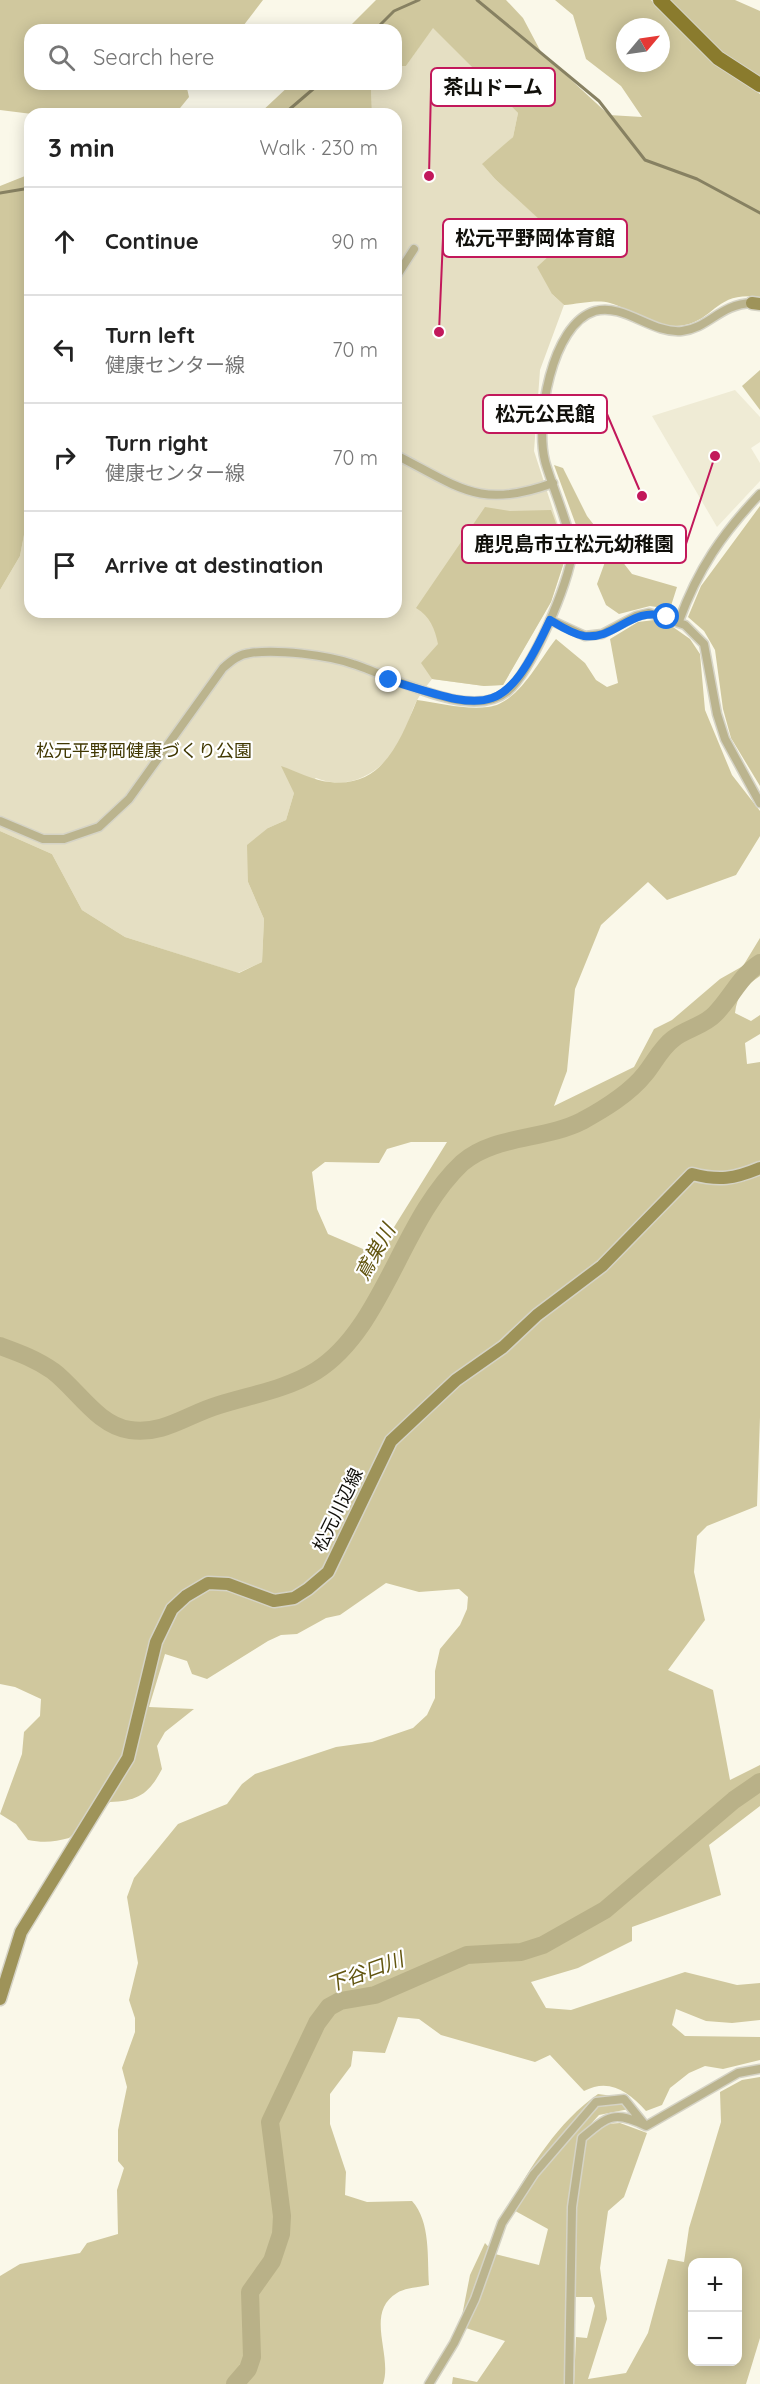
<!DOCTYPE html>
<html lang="en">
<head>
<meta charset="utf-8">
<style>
	body { margin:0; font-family:Quicksand,"Noto Sans JP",sans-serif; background:#f6f6f6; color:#222 }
	.controls { position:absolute; right:18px; bottom:18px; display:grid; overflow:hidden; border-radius:12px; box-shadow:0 3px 15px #0003 }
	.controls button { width:54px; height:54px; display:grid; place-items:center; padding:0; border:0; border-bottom:2px solid #e0e0e0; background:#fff; color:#222; font:30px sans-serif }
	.compass { position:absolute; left:616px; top:18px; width:54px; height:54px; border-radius:50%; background:#fff; box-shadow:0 3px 15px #0003; rotate:61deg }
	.stop { position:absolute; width:18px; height:18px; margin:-14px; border:4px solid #1a73e8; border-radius:50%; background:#fff }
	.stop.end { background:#1a73e8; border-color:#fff; box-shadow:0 2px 6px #0008 }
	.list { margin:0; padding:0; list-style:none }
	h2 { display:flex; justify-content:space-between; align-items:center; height:78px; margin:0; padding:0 24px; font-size:26px }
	h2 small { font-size:20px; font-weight:400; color:#767676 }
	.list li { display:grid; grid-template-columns:39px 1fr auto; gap:18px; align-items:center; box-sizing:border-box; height:108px; padding:0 24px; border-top:2px solid #e0e0e0 }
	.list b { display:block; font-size:22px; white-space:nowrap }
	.list p { margin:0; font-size:20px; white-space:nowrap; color:#767676 }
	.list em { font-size:20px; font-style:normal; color:#767676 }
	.icon { flex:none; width:33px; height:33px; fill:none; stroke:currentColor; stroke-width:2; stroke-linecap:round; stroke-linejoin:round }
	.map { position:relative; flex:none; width:760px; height:2384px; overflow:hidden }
	.search { position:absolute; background:#fff; box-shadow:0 3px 15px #0003; left:24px; top:24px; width:378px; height:66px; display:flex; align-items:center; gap:15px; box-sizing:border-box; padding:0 21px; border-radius:18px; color:#767676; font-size:22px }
	.panel { position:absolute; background:#fff; box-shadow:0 3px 15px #0003; left:24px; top:108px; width:378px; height:510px; border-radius:18px }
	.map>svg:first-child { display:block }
	.built { fill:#efebd5 }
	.green { fill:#e5dfc3 }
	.forest { fill:#d0c89e; fill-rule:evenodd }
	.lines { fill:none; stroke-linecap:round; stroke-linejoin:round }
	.stream { stroke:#878162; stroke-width:3 }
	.river { stroke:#b9b188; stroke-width:18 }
	.street-casing { stroke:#d5d3c5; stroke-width:11 }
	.secondary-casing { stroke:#d5d3c5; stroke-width:15 }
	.primary-casing { stroke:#d5d3c5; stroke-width:16 }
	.street { stroke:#bbb48e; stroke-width:8 }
	.secondary { stroke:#9e9359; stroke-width:12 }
	.primary { stroke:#8a7b2d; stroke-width:14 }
	.route { stroke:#1a73e8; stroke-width:8 }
	.labels { text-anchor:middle; stroke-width:4.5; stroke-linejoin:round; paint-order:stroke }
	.park-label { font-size:18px; fill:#413802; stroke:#fff }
	.street-label { font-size:18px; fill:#11100b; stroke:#fff }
	.water-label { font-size:20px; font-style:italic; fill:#62550f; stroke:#fff }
	.leader { fill:none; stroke:#c2185b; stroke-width:2 }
	.callout-dot { fill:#c2185b; stroke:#fff; stroke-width:2 }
	.callout { fill:#fff; stroke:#c2185b; stroke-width:2 }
	.callout-label { font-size:20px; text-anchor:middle; font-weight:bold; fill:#11100b }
</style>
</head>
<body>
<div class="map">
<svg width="760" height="2384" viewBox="0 0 760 2384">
	<rect width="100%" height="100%" fill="#faf8e9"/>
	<path class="built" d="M735 390 760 417V442L751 448 760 463V481L717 527 652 416Z"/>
	<path class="green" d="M433 27 518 113 513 137 483 165 495 179 565 242 552 294 564 305 540 370 534 451 567 553 551 602 503 685 484 686 432 679C426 687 420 694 416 702 409 717 405 736 396 749 377 775 347 791 316 778L294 793 286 820 268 828 248 882 264 919 262 962 238 973 125 937 82 910 52 854 0 831V590L20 556 27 518 30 520V612H396V114H372L371 87 373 84H396V66H406Z"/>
	<path class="forest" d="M0 0H263L240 30H30V84H186L189 97 176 113 168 114H32L0 110Z
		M376 0H506L523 18 541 52 609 115 642 117 621 86 586 59 573 15 555 0H651L720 68 760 94V297C716 291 716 318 685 325 659 331 634 310 610 303 597 299 578 304 564 305L552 294 537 267 564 242 495 179 482 164 513 137 518 113 433 28 406 66H396V30H346ZM625 27H661V63H625Z
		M670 0H735L760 11V79L718 50Z
		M291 84H373L371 87 372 114H259Z
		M30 174V520L27 519 20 556 0 590V186Z
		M760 370V410L742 386Z
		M554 465 563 468 587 516 632 574 677 587 670 609 650 606 619 614 606 605 597 584 605 562 576 525Z
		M760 506V786L731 738 723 709 715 650 704 631 688 617 701 586Z
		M485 507 510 511 551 510 567 553 551 602 503 685 484 686 432 679 421 663 438 644C435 629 430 616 416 608Z
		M654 620 673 627 690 639 700 654 705 710 732 775 760 811V836L736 875 667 900 648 882 601 925 575 989 567 1071 554 1106 634 1067 654 1029 672 1020 720 979 743 966 760 938V976C745 986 737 995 735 1013L751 1021 760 1015V1034L745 1043 747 1064 760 1062V1417L757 1506 707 1526 697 1536 694 1572 705 1620 668 1670 713 1690 730 1780 760 1765V1806L709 1845 721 1895 632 1927V1941L578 1968 531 1982 546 2008 571 2010 685 1972 737 1985 760 1983V2020L732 2023 706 2021 676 2009 672 2025 685 2036 760 2037V2060L723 2069 705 2066 689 2073 670 2088 662 2105 646 2111C628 2091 609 2078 584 2091L550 2055 535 2062 441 2035 419 2019 398 2017 385 2053 353 2051 351 2066 330 2094V2124L346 2172 345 2195 367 2202 412 2201C431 2222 427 2258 429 2285 420 2287 404 2288 397 2293 364 2313 393 2355 383 2384H0V2276L20 2264 80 2253 87 2243 118 2234 117 2190 124 2168 118 2161V2130L127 2087 122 2068 135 2032V2018L129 2000 138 1963 127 1897 134 1878 178 1824 227 1804 242 1784 255 1774 336 1747 372 1742 413 1728 427 1715 435 1698V1671L440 1649 460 1625 467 1609 468 1597 459 1589 419 1592 386 1583 340 1615 326 1618 297 1634 281 1635 268 1641 207 1679 192 1674 187 1661 165 1654 149 1707 194 1709 165 1732 157 1746 162 1769C149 1794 138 1801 110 1802L69 1838C55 1842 43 1843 28 1840L16 1824 0 1814 22 1754 24 1732 40 1716 41 1699 15 1687 0 1684V831L52 854 82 910 125 937 239 973 262 962 264 919 248 882 247 845 268 828 286 820 294 793 281 766C296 771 314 781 330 782 383 788 400 741 417 700 439 703 465 710 488 707 519 703 538 661 556 639L585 663 596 680 607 687 618 683 610 639 638 622ZM411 1142H447L391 1232 384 1258 328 1234 317 1209 312 1172 325 1162 379 1163 387 1149Z
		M760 2077V2338L746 2384H574L576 2337 587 2338 595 2306 592 2297H576V2219L582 2149 588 2138 606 2124 620 2123 647 2133 624 2197 608 2211 600 2268 607 2319 588 2379 626 2373 648 2333 668 2259 684 2262 689 2228 721 2122 720 2092 742 2080ZM692 2262H738V2362H692Z
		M598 2094 613 2096 629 2109 599 2115 578 2138 568 2202 564 2384H452L453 2377 477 2382 505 2341 460 2326 470 2275 485 2243 495 2254 539 2265 548 2229 508 2207C531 2166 558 2122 598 2094Z"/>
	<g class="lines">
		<path class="stream" d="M477 0 599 101 645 160 697 179 760 213
			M375 30 394 11 419 0
			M284 114 319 84
			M0 193 30 188"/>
		<path class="river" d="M0 1346C19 1353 36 1359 53 1371 77 1389 98 1426 130 1430 164 1435 188 1414 219 1405 251 1395 287 1389 316 1371 384 1328 401 1220 462 1163 494 1135 545 1140 582 1121 604 1109 629 1094 645 1074 654 1063 661 1048 673 1039 685 1029 704 1026 715 1014 731 998 740 976 760 963
			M235 2384 248 2369 252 2357 250 2292 272 2261 281 2234 282 2216 270 2122 317 2023 329 2007 340 2001 375 1995 467 1955 521 1952 543 1945 605 1910 734 1800 760 1782"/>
		<g class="street-casing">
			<path id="street" d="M396 277 414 249
				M396 455C459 487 480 510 553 483
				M550 620 585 636 602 634 636 616 649 613 685 625 704 644 717 714 725 739 760 803
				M679 621C698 569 722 534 760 494
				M0 821 43 839H64L99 827 129 799 223 668C231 661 239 654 250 653 277 649 327 655 353 664 392 676 471 722 508 691 531 671 570 582 572 552 573 534 550 481 545 461 535 422 551 324 595 311 624 303 652 334 682 331 709 328 720 304 752 303
				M429 2384 454 2343 475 2299 502 2223 534 2174 596 2102 624 2099 644 2124
				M569 2384 572 2207 582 2138C608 2116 614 2110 646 2126L738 2073 760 2069"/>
		</g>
		<g class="secondary-casing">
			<path id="secondary" d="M752 303 760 304
				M0 1999 21 1932 128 1758 156 1642 172 1609 186 1596 208 1583 228 1584 274 1601 294 1598 308 1589 328 1572 391 1441 456 1380 503 1347 537 1315 602 1266 692 1174C719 1181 734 1179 760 1168"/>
		</g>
		<g class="primary-casing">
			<path id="primary" d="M660 0 718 58 760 85"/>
		</g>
		<use href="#street" class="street"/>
		<use href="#secondary" class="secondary"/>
		<use href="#primary" class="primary"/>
	</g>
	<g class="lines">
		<path class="route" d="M389 680C487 710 503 721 550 620 560 626 572 634 584 636 617 640 631 605 667 617"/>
	</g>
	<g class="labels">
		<g class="park-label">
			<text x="144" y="757">松元平野岡健康づくり公園</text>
		</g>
		<g class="street-label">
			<text transform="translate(338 1510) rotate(-64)" y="6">松元川辺線</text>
		</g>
		<g class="water-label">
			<text transform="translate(375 1252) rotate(-61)" y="7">鳶巣川</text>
			<text transform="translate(365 1972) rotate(-20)" y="7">下谷口川</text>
		</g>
	</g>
	<path class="leader" d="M429 176L431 87M439 332L443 238M642 496L607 414M715 456L686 544"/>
	<g class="callout-dot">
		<circle cx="429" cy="176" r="6"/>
		<circle cx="439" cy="332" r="6"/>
		<circle cx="642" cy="496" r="6"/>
		<circle cx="715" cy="456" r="6"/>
	</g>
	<g class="callout">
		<rect x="431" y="68" width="124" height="38" rx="6"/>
		<rect x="443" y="219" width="184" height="38" rx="6"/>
		<rect x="483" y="395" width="124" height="38" rx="6"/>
		<rect x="462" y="525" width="224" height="38" rx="6"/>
	</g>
	<g class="callout-label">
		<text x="493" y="94">茶山ドーム</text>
		<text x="535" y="245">松元平野岡体育館</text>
		<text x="545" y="421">松元公民館</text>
		<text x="574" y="551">鹿児島市立松元幼稚園</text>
	</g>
</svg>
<div class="controls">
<button>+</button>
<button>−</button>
</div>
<svg class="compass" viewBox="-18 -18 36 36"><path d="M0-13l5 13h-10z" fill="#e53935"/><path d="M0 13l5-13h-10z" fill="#767676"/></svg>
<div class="stop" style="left:667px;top:617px"></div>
<div class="stop end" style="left:389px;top:680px"></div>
<div class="search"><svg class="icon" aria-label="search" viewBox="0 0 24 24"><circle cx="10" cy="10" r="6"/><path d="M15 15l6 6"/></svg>Search here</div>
<section class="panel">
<h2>3 min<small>Walk · 230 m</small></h2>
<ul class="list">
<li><svg class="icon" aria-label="ahead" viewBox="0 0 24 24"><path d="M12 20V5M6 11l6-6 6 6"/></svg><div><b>Continue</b></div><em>90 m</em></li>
<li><svg class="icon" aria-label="left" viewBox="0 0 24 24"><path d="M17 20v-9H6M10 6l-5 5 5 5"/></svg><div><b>Turn left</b><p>健康センター線</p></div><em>70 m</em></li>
<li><svg class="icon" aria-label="right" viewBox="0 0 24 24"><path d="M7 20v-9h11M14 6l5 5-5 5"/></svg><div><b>Turn right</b><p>健康センター線</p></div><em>70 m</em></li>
<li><svg class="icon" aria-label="arrive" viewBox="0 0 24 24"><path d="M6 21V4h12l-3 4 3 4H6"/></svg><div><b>Arrive at destination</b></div></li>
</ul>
</section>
</div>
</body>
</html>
